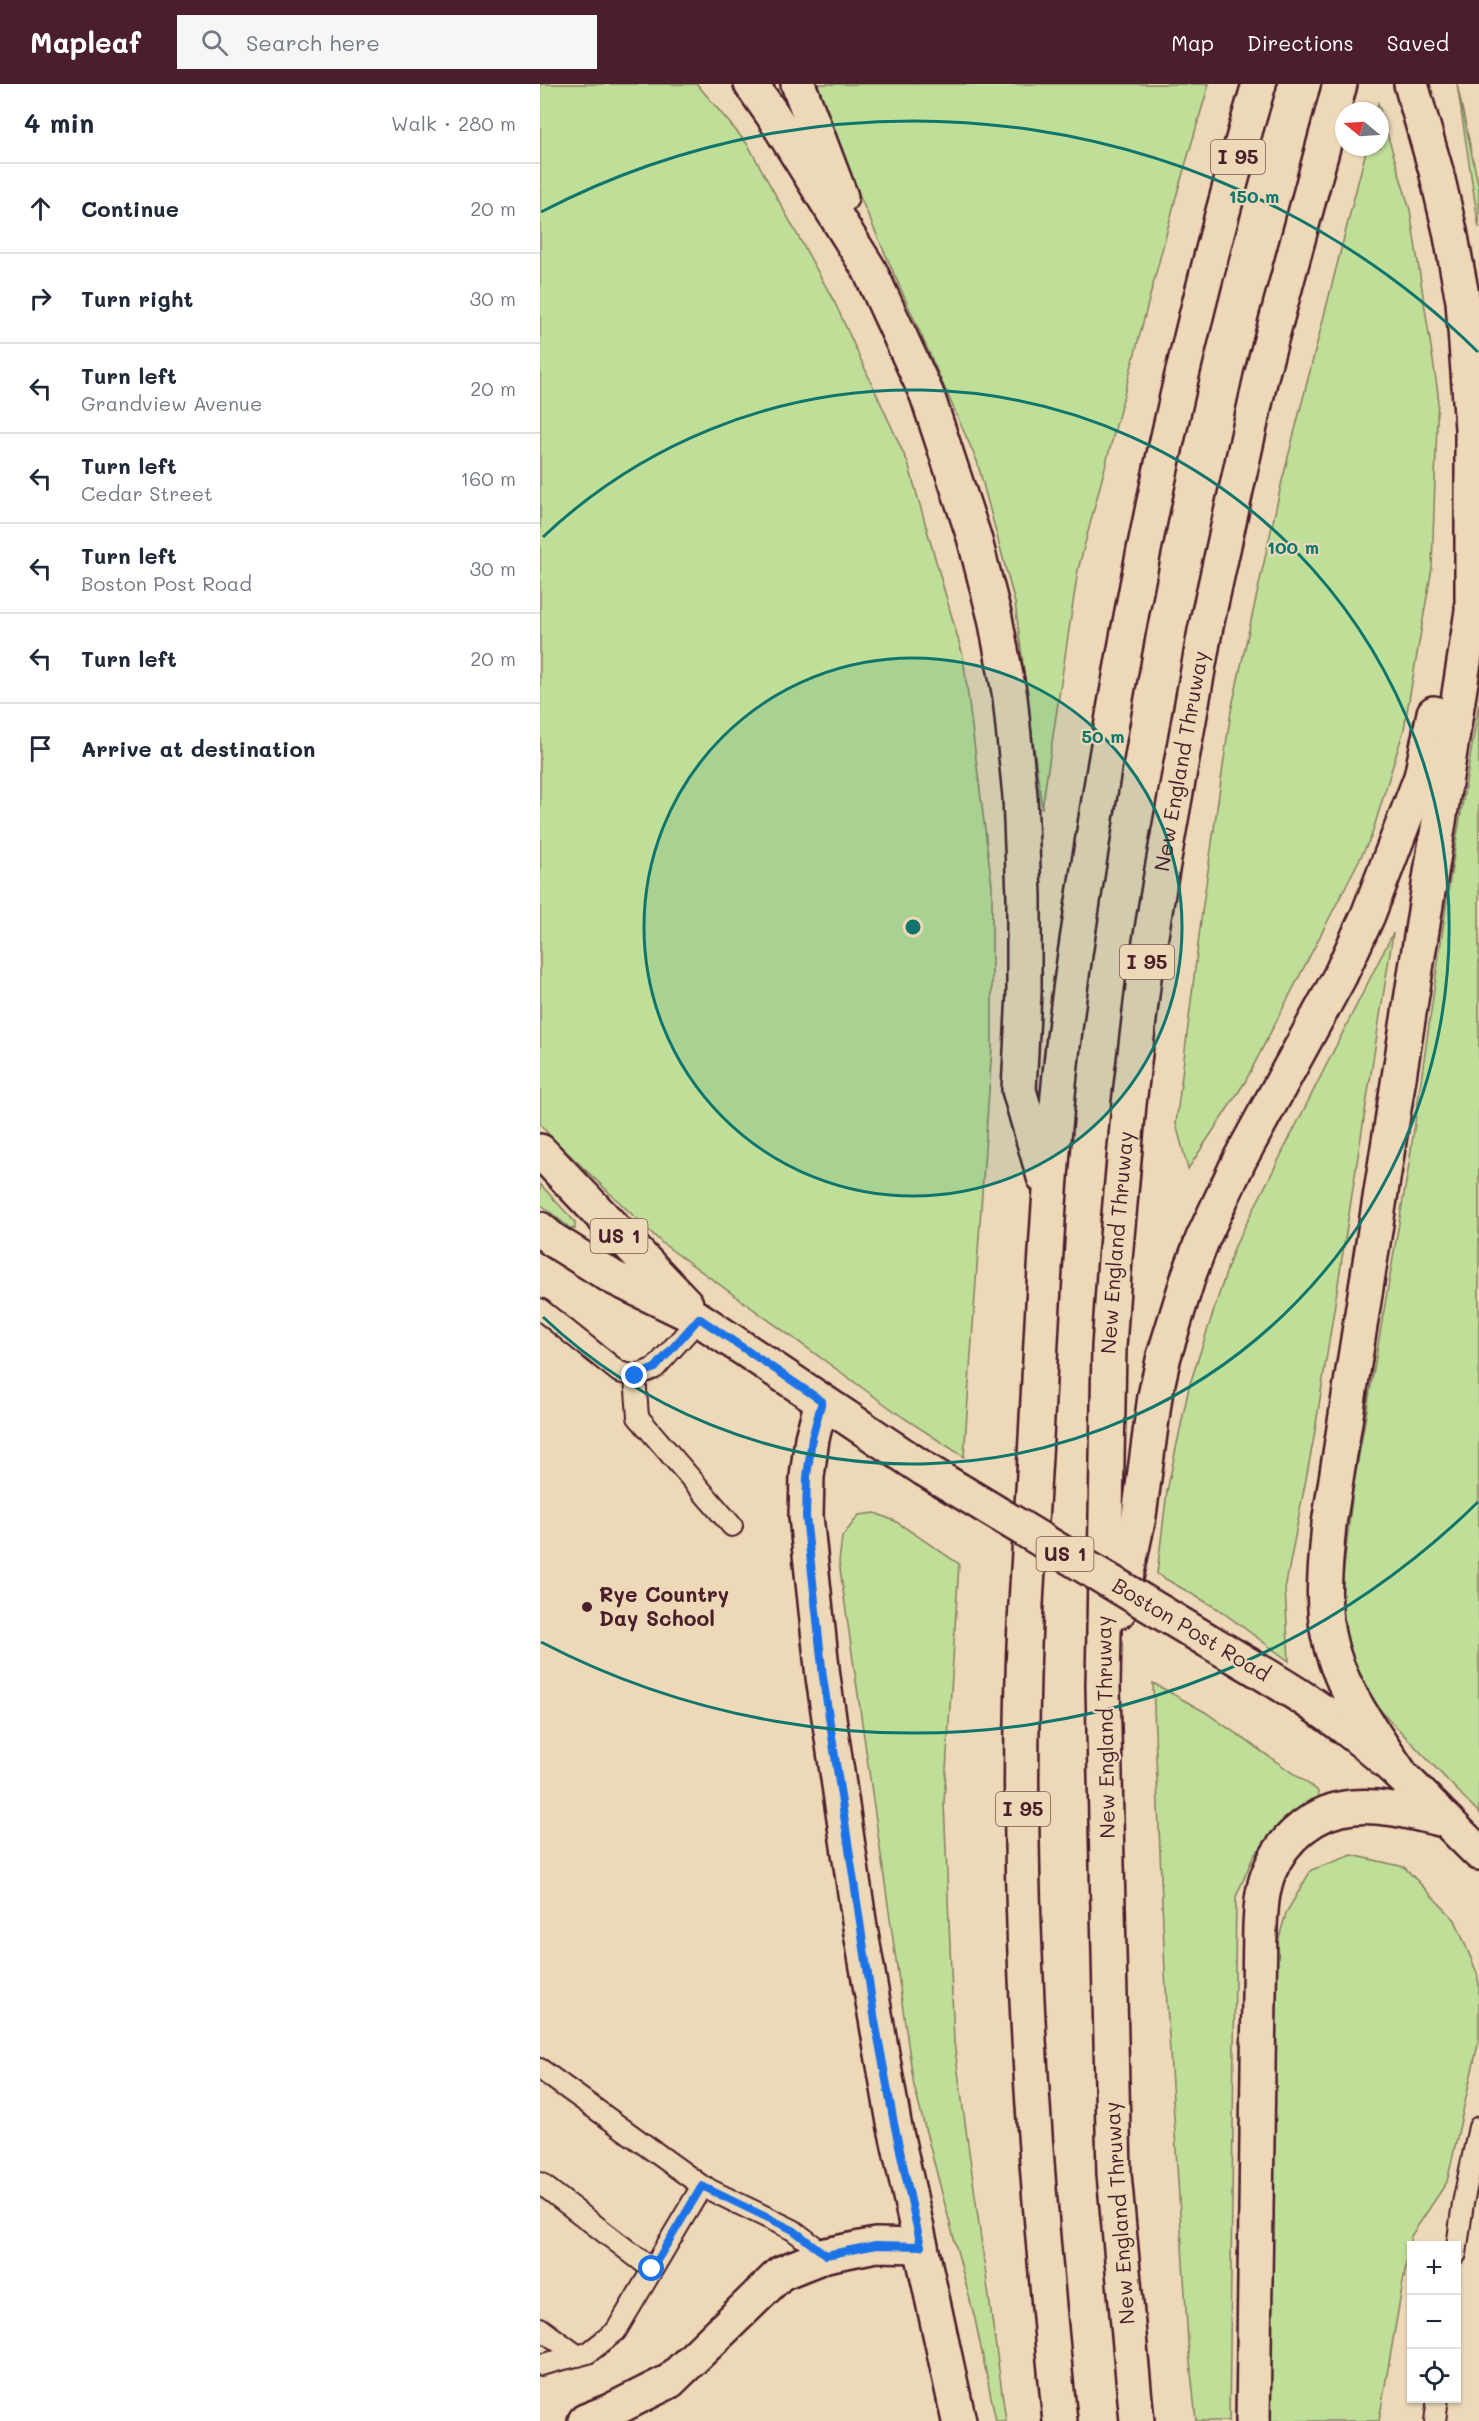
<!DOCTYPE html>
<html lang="en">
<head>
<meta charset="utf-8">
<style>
	body { margin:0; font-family:Mali,sans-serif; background:#f6f6f7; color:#1f2937 }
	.controls { position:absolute; right:18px; bottom:18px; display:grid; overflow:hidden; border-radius:0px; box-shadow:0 2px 4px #0004 }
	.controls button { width:54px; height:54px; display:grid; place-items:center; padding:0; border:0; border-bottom:2px solid #e0e1e3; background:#fff; color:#1f2937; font:30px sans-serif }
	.compass { position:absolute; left:795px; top:18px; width:54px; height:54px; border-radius:50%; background:#fff; box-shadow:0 2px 4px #0004; rotate:288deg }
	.stop { position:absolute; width:18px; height:18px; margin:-14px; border:4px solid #1a73e8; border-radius:50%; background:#fff }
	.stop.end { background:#1a73e8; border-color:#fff; box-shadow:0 2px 6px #0008 }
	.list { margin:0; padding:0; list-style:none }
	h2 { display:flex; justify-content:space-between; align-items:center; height:78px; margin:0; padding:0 24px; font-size:26px }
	h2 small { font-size:20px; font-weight:400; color:#747a83 }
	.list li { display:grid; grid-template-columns:39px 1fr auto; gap:18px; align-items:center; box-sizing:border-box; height:90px; padding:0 24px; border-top:2px solid #e0e1e3 }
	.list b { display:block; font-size:22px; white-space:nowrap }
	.list p { margin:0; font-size:20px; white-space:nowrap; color:#747a83 }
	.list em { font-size:20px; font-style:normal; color:#747a83 }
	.icon { flex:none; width:33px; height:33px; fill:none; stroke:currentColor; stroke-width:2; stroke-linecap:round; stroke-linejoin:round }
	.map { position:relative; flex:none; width:939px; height:2337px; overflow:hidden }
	header { display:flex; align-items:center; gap:36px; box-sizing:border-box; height:84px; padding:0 30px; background:#4a1f2b; color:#fff }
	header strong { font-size:28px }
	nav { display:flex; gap:33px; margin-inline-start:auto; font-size:21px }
	.search { width:420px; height:54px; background:#f6f6f7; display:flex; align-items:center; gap:15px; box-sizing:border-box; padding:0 21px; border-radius:0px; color:#747a83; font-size:22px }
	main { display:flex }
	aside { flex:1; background:#fff }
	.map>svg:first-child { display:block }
	.green { fill:#bfde97; stroke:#847e61; stroke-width:1.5 }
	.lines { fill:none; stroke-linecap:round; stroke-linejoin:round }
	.service-casing { stroke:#4a1f2b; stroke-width:24 }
	.minor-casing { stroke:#4a1f2b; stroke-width:38 }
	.tertiary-casing { stroke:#4a1f2b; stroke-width:38 }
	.primary-casing { stroke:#4a1f2b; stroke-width:38 }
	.motorway-casing { stroke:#4a1f2b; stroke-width:38 }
	.service { stroke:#edd8b7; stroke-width:20 }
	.minor { stroke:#edd8b7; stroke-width:33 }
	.tertiary { stroke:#edd8b7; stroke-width:33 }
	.primary { stroke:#edd8b7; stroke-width:33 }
	.motorway { stroke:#edd8b7; stroke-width:33 }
	.primary-bridge-casing { stroke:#4a1f2b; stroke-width:38; stroke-linecap:butt }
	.primary-bridge { stroke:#edd8b7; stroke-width:33 }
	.route { stroke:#1a73e8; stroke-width:8 }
	.ring { fill:none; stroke:#0f766e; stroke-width:3 }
	.poi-dot { fill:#4a1f2b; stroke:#edd8b7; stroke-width:2 }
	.labels { text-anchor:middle; stroke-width:4.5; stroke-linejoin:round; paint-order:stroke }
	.shield { fill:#edd8b7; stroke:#7b5655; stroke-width:1.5 }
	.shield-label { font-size:20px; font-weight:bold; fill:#4a1f2b }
	.street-label { font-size:21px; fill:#4a1f2b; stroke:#edd8b7 }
	.poi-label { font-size:21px; font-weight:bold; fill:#4a1f2b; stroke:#edd8b7; text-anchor:start }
	.centre { fill:#0f766e; stroke:#edd8b7; stroke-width:3 }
	.ring-label { font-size:18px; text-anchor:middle; font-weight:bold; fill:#0f766e; stroke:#edd8b7; stroke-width:4.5; stroke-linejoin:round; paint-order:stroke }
</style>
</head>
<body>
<header>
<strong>Mapleaf</strong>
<div class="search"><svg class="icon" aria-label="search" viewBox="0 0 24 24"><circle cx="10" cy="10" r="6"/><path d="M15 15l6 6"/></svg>Search here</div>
<nav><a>Map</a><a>Directions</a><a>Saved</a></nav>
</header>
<main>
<aside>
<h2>4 min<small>Walk · 280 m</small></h2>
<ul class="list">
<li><svg class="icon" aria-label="ahead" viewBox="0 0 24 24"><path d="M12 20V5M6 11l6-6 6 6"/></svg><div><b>Continue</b></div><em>20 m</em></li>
<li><svg class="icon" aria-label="right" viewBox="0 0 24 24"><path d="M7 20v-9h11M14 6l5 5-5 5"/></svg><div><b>Turn right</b></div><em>30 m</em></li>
<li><svg class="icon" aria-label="left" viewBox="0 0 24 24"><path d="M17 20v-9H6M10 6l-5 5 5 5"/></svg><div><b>Turn left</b><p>Grandview Avenue</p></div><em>20 m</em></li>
<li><svg class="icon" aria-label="left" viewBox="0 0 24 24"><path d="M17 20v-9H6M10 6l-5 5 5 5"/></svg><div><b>Turn left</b><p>Cedar Street</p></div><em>160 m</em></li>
<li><svg class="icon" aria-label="left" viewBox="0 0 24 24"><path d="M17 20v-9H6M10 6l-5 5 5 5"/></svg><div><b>Turn left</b><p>Boston Post Road</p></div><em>30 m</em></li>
<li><svg class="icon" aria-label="left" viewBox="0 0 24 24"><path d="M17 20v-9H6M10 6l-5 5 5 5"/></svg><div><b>Turn left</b></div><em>20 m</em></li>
<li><svg class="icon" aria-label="arrive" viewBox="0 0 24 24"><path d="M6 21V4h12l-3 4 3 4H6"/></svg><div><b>Arrive at destination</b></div></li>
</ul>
</aside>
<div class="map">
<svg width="939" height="2337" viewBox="0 0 939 2337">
	<rect width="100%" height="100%" fill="#edd8b7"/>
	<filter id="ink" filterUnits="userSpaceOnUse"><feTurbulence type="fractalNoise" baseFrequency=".0167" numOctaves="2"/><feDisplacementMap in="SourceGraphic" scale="12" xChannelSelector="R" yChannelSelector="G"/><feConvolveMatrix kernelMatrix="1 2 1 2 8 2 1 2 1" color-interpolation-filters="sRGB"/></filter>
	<g filter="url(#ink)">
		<path class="green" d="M0 0H157L208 61 295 219 368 379 423 572 452 801V963L424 1373 364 1334 122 1159 10 1052 0 1040Z
			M270 0H669L636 113 538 486 502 725 475 519 437 377Z
			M917 0 939 104V144Z
			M838 19 870 126 898 309 892 484 864 645 831 753 705 998 648 1085 636 1040 662 828 691 627 742 397 827 63H840V27H836Z
			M939 619V1729L816 1601 802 1563 800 1516 813 1406 868 1087 910 795Z
			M853 849 774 1353 745 1505 749 1577 678 1525 617 1490 627 1407 649 1303 694 1164Z
			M0 1100 35 1138V1145L30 1144 0 1120Z
			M335 1429 355 1437 419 1480 404 1718 414 1958 466 2337H456L435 2235 374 2002 299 1478 302 1453 319 1431Z
			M613 1599 665 1628 777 1706 781 1718 750 1734 714 1771 696 1813 689 2337H656L648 2258 625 1888Z
			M812 1771 864 1783 915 1836 937 1889 939 1901V1956L907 2098 871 2152 839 2337H730L733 1875 746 1829 771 1786Z"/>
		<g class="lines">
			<g class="service-casing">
				<path id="service" d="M0 1225 79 1288 95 1292 115 1284 159 1235
					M95 1292 98 1333 192 1442
					M0 1985 162 2102 253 2146 286 2171
					M0 2099 112 2185
					M916 2170 923 2119 939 2043
					M0 2244 38 2272
					M0 2281 48 2269 76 2247 162 2102
					M895 2337 898 2314"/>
			</g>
			<g class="minor-casing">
				<path id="minor" d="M45 2337 70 2327 130 2297 241 2189 286 2171 336 2161 381 2162"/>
			</g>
			<g class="tertiary-casing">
				<path id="tertiary" d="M282 1317 272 1354 267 1393 266 1432 283 1593 320 1843 354 2039 419 2337"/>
			</g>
			<g class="primary-casing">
				<path id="primary" d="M0 1067 146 1220
					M0 1145 13 1156 72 1193 159 1235 384 1385
					M667 1556C717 1586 768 1614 813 1650 859 1685 898 1729 939 1769"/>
			</g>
			<g class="motorway-casing">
				<g id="motorway">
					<path d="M211 0 232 30 329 185 387 311 434 453 455 534 470 613 480 712 484 812V909L479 1006 504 1093"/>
					<path d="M258 0 301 113"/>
					<path d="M579 1527 599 1432 615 1312 624 1272 649 1191 663 1154 700 1075 800 892 828 831 881 693 894 629"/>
					<path d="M862 1692C833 1648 798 1603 788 1550 781 1514 786 1477 789 1440L932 527V345L923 217 910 147 896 87 871 0"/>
					<path d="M520 2337C495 2089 476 1840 483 1591 485 1512 492 1433 496 1354 502 1240 507 1125 518 1011 526 921 541 830 555 741 594 491 647 242 719 0"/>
					<path id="s1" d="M597 2337 574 2090 563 1602 569 1263 575 1175 589 1020 604 894 620 797 665 547 721 293 800 0"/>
					<path d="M713 2337 720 1842C721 1824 722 1805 729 1788 743 1753 776 1726 813 1723 844 1720 876 1730 905 1736"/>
				</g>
			</g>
			<use href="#service" class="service"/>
			<use href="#minor" class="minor"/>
			<use href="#tertiary" class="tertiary"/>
			<use href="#primary" class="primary"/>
			<use href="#motorway" class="motorway"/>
			<g class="primary-bridge-casing">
				<path id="primary-bridge" d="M384 1385 667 1556"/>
			</g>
			<use href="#primary-bridge" class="primary-bridge"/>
		</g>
	</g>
	<g class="lines" filter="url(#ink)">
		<path class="route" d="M95 1292 115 1284 159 1234 282 1317 272 1354 267 1393 266 1432 283 1593 335 1937 354 2039 381 2162 336 2161 286 2171 253 2146 162 2102 112 2185"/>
	</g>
	<circle cx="373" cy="843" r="269" fill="#0f766e" fill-opacity=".12"/>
	<g class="ring">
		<circle cx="373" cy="843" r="269"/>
		<path d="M3 453A537 537 0 1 1 3 1233"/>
		<path d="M938 1418A806 806 0 0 1 1 1558M1 128A806 806 0 0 1 938 268"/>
	</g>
	<circle class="poi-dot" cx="47" cy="1523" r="6"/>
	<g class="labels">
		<g class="shield">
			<rect x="671" y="56" width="54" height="34" rx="4.5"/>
			<rect x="580" y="861" width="54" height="34" rx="4.5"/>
			<rect x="50.5" y="1135" width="57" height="34" rx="4.5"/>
			<rect x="496.5" y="1453" width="57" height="34" rx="4.5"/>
			<rect x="456" y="1708" width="54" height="34" rx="4.5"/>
		</g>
		<g class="shield-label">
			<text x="698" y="80">I 95</text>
			<text x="607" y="885">I 95</text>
			<text x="79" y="1159">US 1</text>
			<text x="525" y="1477">US 1</text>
			<text x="483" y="1732">I 95</text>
		</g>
		<g class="street-label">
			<text dy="7" stroke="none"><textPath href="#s1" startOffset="1666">New England Thruway</textPath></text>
			<text dy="7" stroke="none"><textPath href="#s1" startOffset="1180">New England Thruway</textPath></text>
			<text transform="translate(651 1546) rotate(31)" y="7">Boston Post Road</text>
			<text transform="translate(566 1643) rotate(-91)" y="7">New England Thruway</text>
			<text transform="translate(580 2129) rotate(-94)" y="7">New England Thruway</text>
		</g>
		<g class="poi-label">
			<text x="59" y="1518">Rye Country<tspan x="59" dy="24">Day School</tspan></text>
		</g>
	</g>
	<circle cx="373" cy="843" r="9" class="centre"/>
	<g class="ring-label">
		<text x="714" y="119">150 m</text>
		<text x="753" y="470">100 m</text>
		<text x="563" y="659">50 m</text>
	</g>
</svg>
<div class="controls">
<button>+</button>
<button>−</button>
<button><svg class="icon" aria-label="locate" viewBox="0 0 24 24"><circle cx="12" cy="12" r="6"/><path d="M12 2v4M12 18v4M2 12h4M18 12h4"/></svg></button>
</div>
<svg class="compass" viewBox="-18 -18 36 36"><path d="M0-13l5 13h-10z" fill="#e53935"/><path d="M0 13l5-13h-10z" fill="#747a83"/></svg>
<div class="stop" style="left:112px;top:2185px"></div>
<div class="stop end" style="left:95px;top:1292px"></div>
</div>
</main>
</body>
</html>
